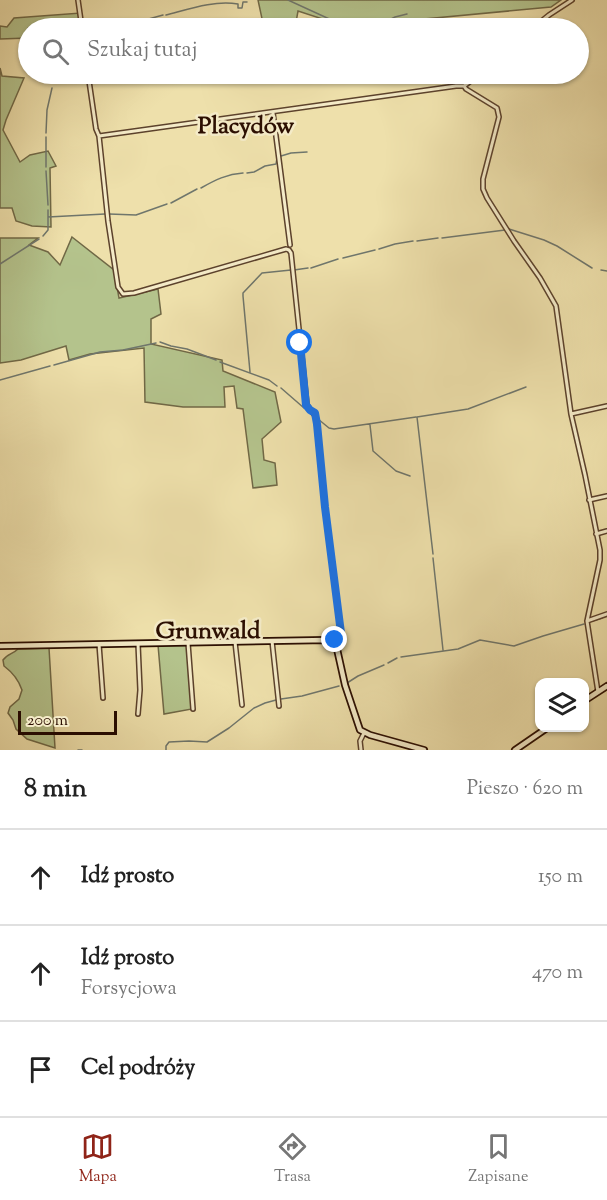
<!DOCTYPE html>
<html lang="pl">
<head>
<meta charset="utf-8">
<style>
	body { margin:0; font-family:"Sorts Mill Goudy",serif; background:#f6f6f6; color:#222 }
	.controls { position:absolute; right:18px; bottom:18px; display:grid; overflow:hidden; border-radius:12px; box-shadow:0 2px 4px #0004 }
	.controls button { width:54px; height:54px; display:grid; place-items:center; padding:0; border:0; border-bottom:2px solid #e0e0e0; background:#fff; color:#222; font:30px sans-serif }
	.scale { position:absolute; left:18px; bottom:15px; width:99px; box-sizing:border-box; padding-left:6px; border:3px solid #2b0e01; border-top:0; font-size:16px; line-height:21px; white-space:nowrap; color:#2b0e01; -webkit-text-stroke:4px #f4ebc8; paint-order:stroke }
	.stop { position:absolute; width:18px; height:18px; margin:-14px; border:4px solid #1a73e8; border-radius:50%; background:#fff }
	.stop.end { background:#1a73e8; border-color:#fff; box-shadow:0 2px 6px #0008 }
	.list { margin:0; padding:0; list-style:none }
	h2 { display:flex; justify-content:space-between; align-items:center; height:78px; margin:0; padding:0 24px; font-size:26px }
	h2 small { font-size:20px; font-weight:400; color:#767676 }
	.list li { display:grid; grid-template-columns:39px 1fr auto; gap:18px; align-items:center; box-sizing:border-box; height:96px; padding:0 24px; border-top:2px solid #e0e0e0 }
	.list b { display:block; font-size:22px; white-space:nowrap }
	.list p { margin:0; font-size:20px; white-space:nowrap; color:#767676 }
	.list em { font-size:20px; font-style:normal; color:#767676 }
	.icon { flex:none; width:33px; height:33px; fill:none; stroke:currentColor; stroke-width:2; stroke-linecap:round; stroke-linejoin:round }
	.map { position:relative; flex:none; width:607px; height:750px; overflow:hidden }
	.search { position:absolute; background:#fff; box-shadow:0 2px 4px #0004; left:18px; right:18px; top:18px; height:66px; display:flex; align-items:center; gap:15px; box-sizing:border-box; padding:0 21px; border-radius:33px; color:#767676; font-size:22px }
	.sheet { height:366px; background:#fff }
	nav { display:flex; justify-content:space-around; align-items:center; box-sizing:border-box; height:84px; border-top:2px solid #e0e0e0; background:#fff; font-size:16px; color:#767676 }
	nav a { display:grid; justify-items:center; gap:3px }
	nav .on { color:#8f2418 }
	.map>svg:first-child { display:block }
	.green { fill:#b4c38c; stroke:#706846; stroke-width:1.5 }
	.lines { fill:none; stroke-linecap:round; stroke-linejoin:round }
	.stream { stroke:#6f766c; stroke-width:1.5 }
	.street-casing { stroke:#5c422c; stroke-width:6 }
	.secondary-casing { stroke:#2b0e01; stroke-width:8 }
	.street { stroke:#f4ebc8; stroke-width:3 }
	.secondary { stroke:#f4ebc8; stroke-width:4.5 }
	.route { stroke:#1a73e8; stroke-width:8 }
	.labels { text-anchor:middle; stroke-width:5; stroke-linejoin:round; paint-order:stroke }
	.quarter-label { font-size:24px; font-weight:bold; fill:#2b0e01; stroke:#f4ebc8 }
</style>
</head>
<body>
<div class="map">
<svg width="607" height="750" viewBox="0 0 607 750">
	<rect width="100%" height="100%" fill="#eee0ab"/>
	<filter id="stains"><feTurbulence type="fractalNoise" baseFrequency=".00333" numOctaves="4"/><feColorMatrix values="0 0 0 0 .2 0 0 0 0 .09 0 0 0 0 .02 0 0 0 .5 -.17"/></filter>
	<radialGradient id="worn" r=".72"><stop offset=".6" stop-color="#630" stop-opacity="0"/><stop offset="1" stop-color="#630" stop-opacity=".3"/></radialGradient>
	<path class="green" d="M258 0H561L551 7 424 19 399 28H336L335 23 298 11 295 28H264Z
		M81 13 83 28H28V38L0 39V26L7 27 14 18Z
		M0 68 2 76 24 78 6 120 3 130 20 162 30 155 48 151 56 166 50 168 51 227 32 226 16 221 12 208H0Z
		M72 237 114 270 119 298 158 289 161 314 151 319V344L222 360 223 371 275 392 281 422 262 439 264 460 275 463 277 485 253 488 243 409 237 408 234 386 224 387 225 407H183L145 402 144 348 90 354 69 360 66 346 21 360 0 363V238H38L29 245 48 252 60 265Z
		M185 644 187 646 192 709 164 714 158 645Z
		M49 648 55 748 27 739 16 729 13 720 8 713 10 707 19 699 22 690C19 681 12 672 4 666L3 660C7 654 13 654 18 649Z"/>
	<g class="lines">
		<path class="stream" d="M288 0 349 28
			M166 15C189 9 214 0 238 4V8H242L243 2H247
			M145 20 163 15
			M128 28 143 21
			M374 28 395 17 407 14
			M52 83 54 74
			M46 133 47 110 52 88
			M281 156 291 153 307 152
			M46 167V137
			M46 171 48 205
			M247 173 254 172 265 166 276 164 277 158
			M201 188C215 180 227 174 243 173
			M171 203 197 189
			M109 214 136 215 167 204
			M48 217 105 214
			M509 229 544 240 557 246 592 268
			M43 236 48 230V210
			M442 238 505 230
			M417 241 438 238
			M379 249 395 244 413 241
			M343 258 375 250
			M0 264 39 239
			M311 268 338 259
			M294 270 308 268
			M601 270 607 271
			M160 342 171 346 187 349 216 360
			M220 362 269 380 277 386
			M54 365 100 352 123 350 156 343
			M250 372 243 296V293L262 273 291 270
			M0 380 50 366
			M281 388 304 408
			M308 411 313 416
			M318 419 329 428 334 429 416 417
			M370 425 373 451 396 471 410 476
			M433 554 417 417 468 409 526 387
			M433 558 443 650
			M606 616H607
			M589 622 602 618
			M401 657 458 649 480 640 514 646 543 636 584 624
			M388 663 397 658
			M347 683 358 676 384 665
			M281 699 302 696 339 686
			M78 750H82
			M166 750V746L169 742 189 741 207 742 229 728 254 708 265 703 276 700"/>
		<g class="street-casing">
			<path id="street" d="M78 0 82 28
				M533 28 549 15 572 0
				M88 74 96 129 99 136 108 221 118 287 123 294 134 293 286 249 289 250 291 253 307 405 316 417 325 507 341 633 339 638 333 643
				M464 86 480 74
				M273 113 290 245
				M99 136 456 86H464L466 89 497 108 499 117 483 179V189L487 198 514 241 540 278 556 306 571 414 585 475 600 550V560L587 621 598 692
				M571 414 607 406
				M589 500 607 496
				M596 534 607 531
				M587 621 607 614
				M272 641 279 706
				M235 642 242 705
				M188 643 193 709
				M99 644 103 698
				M138 644 140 690 138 714
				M361 750 360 741 364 733"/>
		</g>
		<g class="secondary-casing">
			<path id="secondary" d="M0 646 327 640 333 643 337 649 345 685 360 730 370 735 424 750
				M584 701 607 686
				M515 750 547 728"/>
		</g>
		<use href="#street" class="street"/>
		<use href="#secondary" class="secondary"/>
	</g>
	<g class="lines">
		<path class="route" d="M300 343 306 405 310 410 315 413 317 424 325 507 341 633 339 638 335 640"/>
	</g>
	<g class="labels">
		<g class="quarter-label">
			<text x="246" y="133">Placydów</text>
			<text x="208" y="638">Grunwald</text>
		</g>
	</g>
	<rect width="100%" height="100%" filter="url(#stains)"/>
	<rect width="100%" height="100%" fill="url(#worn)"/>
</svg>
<div class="controls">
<button><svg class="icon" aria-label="layers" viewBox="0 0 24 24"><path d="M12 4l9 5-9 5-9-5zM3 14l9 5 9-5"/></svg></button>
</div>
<div class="scale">200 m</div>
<div class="stop" style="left:300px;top:343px"></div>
<div class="stop end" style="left:335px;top:640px"></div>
<div class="search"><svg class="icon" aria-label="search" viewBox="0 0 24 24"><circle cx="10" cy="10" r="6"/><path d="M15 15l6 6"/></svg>Szukaj tutaj</div>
</div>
<section class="sheet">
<h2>8 min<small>Pieszo · 620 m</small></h2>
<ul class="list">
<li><svg class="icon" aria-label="ahead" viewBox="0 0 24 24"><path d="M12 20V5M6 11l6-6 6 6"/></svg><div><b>Idź prosto</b></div><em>150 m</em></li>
<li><svg class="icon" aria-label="ahead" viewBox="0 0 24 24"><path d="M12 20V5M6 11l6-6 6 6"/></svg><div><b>Idź prosto</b><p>Forsycjowa</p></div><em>470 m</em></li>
<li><svg class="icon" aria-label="arrive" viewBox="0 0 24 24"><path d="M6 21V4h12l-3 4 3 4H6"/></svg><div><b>Cel podróży</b></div></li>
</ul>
</section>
<nav>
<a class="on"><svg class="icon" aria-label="map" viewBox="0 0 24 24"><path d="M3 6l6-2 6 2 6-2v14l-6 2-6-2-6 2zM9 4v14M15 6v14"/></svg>Mapa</a>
<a><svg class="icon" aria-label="directions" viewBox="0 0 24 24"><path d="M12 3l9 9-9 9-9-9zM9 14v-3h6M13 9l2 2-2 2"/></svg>Trasa</a>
<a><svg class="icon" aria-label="saved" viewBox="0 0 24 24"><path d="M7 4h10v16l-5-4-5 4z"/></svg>Zapisane</a>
</nav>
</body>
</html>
